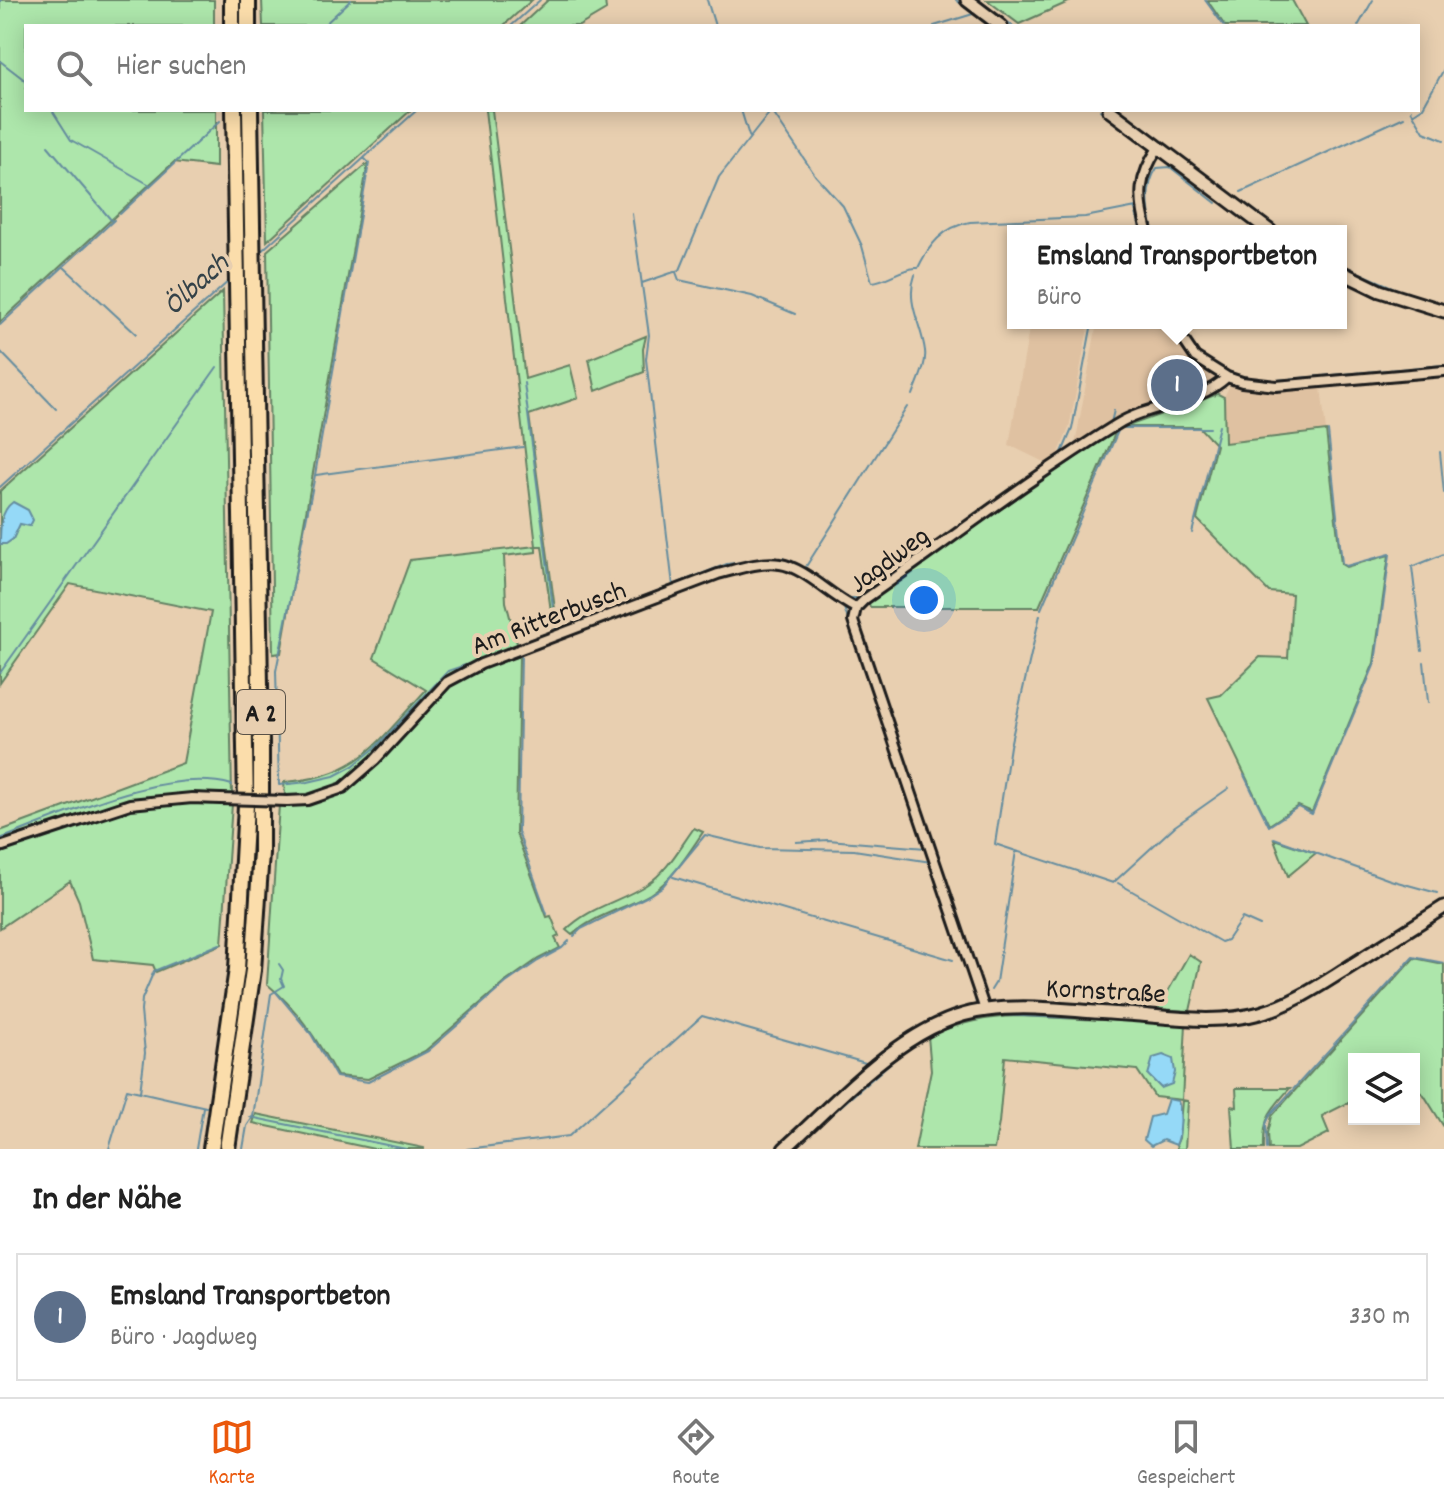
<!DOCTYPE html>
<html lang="de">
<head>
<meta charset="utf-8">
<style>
	body { margin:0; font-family:Dekko,sans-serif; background:#f2f2f2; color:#222 }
	.controls { position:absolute; right:24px; bottom:24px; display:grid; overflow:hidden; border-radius:0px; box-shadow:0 4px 20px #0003 }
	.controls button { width:72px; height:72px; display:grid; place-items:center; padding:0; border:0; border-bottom:2px solid #e0e0e0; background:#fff; color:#222; font:40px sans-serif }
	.you { position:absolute; left:924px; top:600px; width:28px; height:28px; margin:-20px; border:6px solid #fff; border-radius:50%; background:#1a73e8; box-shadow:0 0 0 12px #1a73e833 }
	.badge { display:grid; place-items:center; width:52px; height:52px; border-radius:50%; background:#ea580c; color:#fff; font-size:26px; font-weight:700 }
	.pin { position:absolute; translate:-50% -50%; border:4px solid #fff; box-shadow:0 2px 8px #0006 }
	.popup { position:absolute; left:1007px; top:225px; width:340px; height:104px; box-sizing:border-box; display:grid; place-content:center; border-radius:0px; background:#fff; filter:drop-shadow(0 2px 6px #0005); font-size:26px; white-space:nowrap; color:#767676 }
	.popup b { font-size:30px; color:#222 }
	.popup::after { content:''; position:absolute; left:50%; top:100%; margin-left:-16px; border:16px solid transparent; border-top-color:#fff }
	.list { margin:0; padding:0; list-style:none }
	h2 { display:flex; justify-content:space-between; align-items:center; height:104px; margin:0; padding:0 32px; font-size:34px }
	h2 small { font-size:26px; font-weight:400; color:#767676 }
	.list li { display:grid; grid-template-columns:52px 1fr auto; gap:24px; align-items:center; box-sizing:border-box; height:128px; margin:0 16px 16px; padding:0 16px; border:2px solid #e0e0e0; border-radius:0px }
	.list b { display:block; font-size:30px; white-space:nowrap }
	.list p { margin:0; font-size:26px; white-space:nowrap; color:#767676 }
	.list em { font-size:26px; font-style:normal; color:#767676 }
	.icon { flex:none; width:44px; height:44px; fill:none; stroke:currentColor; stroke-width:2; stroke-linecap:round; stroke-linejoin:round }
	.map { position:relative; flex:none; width:1444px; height:1149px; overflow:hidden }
	.search { position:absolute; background:#fff; box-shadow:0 4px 20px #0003; left:24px; right:24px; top:24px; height:88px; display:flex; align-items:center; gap:20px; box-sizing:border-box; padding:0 28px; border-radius:0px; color:#767676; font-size:30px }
	.sheet { height:248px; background:#fff }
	nav { display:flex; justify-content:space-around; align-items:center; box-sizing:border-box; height:112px; border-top:2px solid #e0e0e0; background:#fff; font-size:22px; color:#767676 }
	nav a { display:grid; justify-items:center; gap:4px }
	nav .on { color:#ea580c }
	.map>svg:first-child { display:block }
	.built { fill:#dfc1a1 }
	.green { fill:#ade6ab; stroke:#648164; stroke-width:2 }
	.water { fill:#95d9f7; stroke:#658d9f; stroke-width:2 }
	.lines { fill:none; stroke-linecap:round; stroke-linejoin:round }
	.stream { stroke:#658d9f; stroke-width:2 }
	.street-casing { stroke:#1c1c1c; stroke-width:14 }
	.secondary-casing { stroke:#1c1c1c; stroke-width:17 }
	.highway-casing { stroke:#1c1c1c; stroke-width:20 }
	.street { stroke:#e8cfb0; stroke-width:8 }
	.secondary { stroke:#e8cfb0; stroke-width:11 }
	.highway { stroke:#fbddab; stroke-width:14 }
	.street-bridge-casing { stroke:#1c1c1c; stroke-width:14; stroke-linecap:butt }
	.street-bridge { stroke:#e8cfb0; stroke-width:8 }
	.labels { text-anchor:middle; stroke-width:8; stroke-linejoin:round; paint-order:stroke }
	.shield { fill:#e8cfb0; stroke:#595248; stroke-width:2 }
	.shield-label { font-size:26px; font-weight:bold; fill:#1c1c1c }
	.street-label { font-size:28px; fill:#1c1c1c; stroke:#e8cfb0 }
	.water-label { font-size:30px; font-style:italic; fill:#344248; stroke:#e8cfb0 }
</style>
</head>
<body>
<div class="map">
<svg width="1444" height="1149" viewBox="0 0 1444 1149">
	<rect width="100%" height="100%" fill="#e8cfb0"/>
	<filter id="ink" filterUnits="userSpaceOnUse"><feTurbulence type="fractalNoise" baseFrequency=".0125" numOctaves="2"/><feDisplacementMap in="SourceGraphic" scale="16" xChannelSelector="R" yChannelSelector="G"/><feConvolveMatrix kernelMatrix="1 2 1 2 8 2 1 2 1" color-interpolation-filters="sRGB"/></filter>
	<g filter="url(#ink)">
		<path class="built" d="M1030 323H1089L1069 428 1058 455 1046 463 1009 445Z
			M1097 323H1165L1192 361 1217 380 1210 388 1192 394 1109 421 1075 445Z
			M1230 385 1269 390 1321 387 1326 431 1225 443 1222 401Z"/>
		<path class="green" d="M0 0H214V26H26V110H216V167L174 162 0 322Z
			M262 0H532L503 26H263Z
			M548 0H605L606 10 579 26H520Z
			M987 0H1073L1019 24Z
			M1207 0H1292L1306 26H1225Z
			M264 110H411L267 241Z
			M485 110H492L525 379 570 365 578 398 529 415 557 624 553 626 542 546H536V552L504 556 506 602 518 647 448 677 374 758 343 784 308 795 285 796 284 782C360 777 378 741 426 690L374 658 410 560 536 546Z
			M368 163 281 653 273 654 267 251Z
			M223 291 232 796H221V804H232L222 944 156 972 153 965 93 959 79 901 70 881 0 928V831L183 763 211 612 70 584 0 683V491Z
			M646 336 643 349 644 372 596 391 589 359Z
			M1218 394 1224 397 1225 443 1326 431 1341 564 1346 567 1389 555 1374 663 1312 812 1298 806 1269 825 1208 698 1221 695 1260 657 1288 658 1292 594 1269 592 1197 519 1216 445 1199 427H1125Z
			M1117 429 1039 607H870L868 601Z
			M519 656 516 833 547 917 551 916 559 936 555 938 560 948 538 959 504 983 425 1051 368 1079 337 1076C318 1041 298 1009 267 984L279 805 308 803 347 791 380 762 449 685 483 667Z
			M694 828 703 832C688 854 673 879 650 894 624 909 594 915 572 935L566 930C589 907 619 902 646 885 667 872 680 847 694 828Z
			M1274 839 1316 853 1288 876Z
			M1189 954 1201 962 1190 1011 1158 1009Z
			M1414 958 1444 964V1127L1424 1095 1414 1088V1059H1354V1100L1322 1116 1329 1133 1297 1149H1269L1268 1133 1272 1116Z
			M1019 1016 1186 1024 1182 1100 1188 1101 1185 1149H1177L1176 1145 1179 1138 1182 1100 1155 1097 1137 1070 1005 1057 999 1123 994 1149H915L931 1070 928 1036C959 1023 985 1017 1019 1016Z
			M1236 1088H1290C1269 1112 1263 1117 1264 1149H1234L1231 1106 1237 1107Z
			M256 1114 424 1148V1149H374L253 1123Z"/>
		<path class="water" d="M13 502 28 510 33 520 30 526 20 524 13 539 6 544H0C0 529 0 511 13 502Z
			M1163 1055 1173 1059 1175 1072 1172 1084 1161 1088 1148 1075 1153 1058Z
			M1168 1099 1178 1101C1182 1112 1181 1135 1176 1145L1163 1140 1151 1146 1144 1140 1150 1117 1163 1114Z"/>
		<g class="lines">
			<path class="stream" d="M707 0 715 26
				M956 0 990 26
				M978 0 1013 26
				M1205 0 1224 26
				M0 1 1 0
				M323 26 351 0
				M511 26 540 0
				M934 26 973 14
				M1358 26 1373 0
				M0 61 26 81
				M52 110 71 140 150 185
				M741 110 749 136
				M771 110 815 175 843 206 862 246 872 282C887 281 903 267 917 268
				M1100 110 1146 145
				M1120 110 1159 141
				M1411 110 1424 132 1444 140
				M1414 113 1423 107 1444 69
				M48 146 112 221
				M364 158 369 163 315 475 276 671 279 785 308 782 334 776 353 766 375 748 448 671 480 660
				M1241 192 1404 117
				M1135 209 1141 231
				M120 214 220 121
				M632 214 649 335 646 359 673 586
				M1260 217 1281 231
				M1153 231C1148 210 1144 187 1157 168L1170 167 1216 203
				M258 254 417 110
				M1341 265 1406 293
				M64 267 136 334
				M918 268C929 245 943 227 970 222L1085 217 1136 207
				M676 272 679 280 752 296 795 314
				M642 283 680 270 719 177 771 111
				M0 325 114 220
				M0 351 56 409
				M1441 376H1444
				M1266 381 1444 365
				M524 383 556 630
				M913 395C917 383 927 365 925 351 922 325 905 303 915 275
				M1084 441 1111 423 1114 410
				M1440 452 1444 493
				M1061 455 1072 429 1092 323
				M316 475 523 447
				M0 487 230 280
				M1192 533 1219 426
				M783 558 850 598H857L956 529
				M805 568 907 407
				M844 608 857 646
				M1041 609 1118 431 1122 428H1210
				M1040 615 1010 746 995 844 1113 883 1175 826 1229 788
				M555 631 727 564 775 558
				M1422 651 1412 567 1444 554
				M521 654 518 832 547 914
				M489 657 530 641
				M1424 662 1428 702
				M862 663 926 850
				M0 673 217 367
				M1244 775 1269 826 1298 807 1312 814 1375 663 1390 554 1346 566 1342 563 1328 431
				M1274 838 1390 880 1437 893
				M0 839C62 816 166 766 232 785
				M796 842 828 840 926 848
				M673 877 953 960
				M1118 883 1221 942 1227 940 1242 918 1260 926
				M574 936 581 929 648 896 662 887 705 835 760 848 854 850 931 862
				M991 990 996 982 1016 851
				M276 992 311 1034 336 1077 368 1082 428 1051 506 983 538 961 562 948 569 941
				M992 1015 1106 1019
				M892 1046C918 1025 945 1015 976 1005L975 994
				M140 1092 145 1053 141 1011 142 999 154 971 220 944
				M250 1117 406 1149
				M793 1148 905 1050
				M109 1149 127 1089 206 1107
				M196 1149 203 1107
				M243 1149 247 1126 253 1117 271 994 284 986 281 979 283 970 279 964
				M467 1149 569 1136 702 1016 869 1064
				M1267 1149 1266 1124 1270 1115 1413 957 1444 963"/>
			<g class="street-casing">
				<path id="street" d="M1147 231C1138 197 1138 178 1158 148
					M1172 323 1195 357 1227 377 1242 382 1276 386 1444 371
					M287 801 308 800 343 788 375 760 447 682 481 664 718 574C737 569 760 561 780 564 804 567 833 598 856 608
					M0 847 130 804 192 798 220 799
					M985 1010 853 621 856 608 865 599C948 541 1030 478 1116 425 1151 403 1196 406 1227 377"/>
			</g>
			<g class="secondary-casing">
				<path id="secondary" d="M967 0 1001 26
					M1109 110 1270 231
					M1341 272 1380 291 1444 311
					M784 1149C841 1098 908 1019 987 1010 1032 1004 1080 1012 1126 1014 1169 1017 1218 1025 1260 1013 1291 1005 1319 986 1346 969 1379 948 1411 928 1444 907"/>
			</g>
			<g class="highway-casing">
				<path id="highway" d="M232 0V26
					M248 0V26
					M211 1149 237 969 246 805 234 110
					M227 1149 253 970 261 853V743L250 110"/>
			</g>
			<use href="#street" class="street"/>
			<use href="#secondary" class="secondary"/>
			<use href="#highway" class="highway"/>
			<g class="street-bridge-casing">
				<path id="street-bridge" d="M220 799 287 801"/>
			</g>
			<use href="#street-bridge" class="street-bridge"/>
		</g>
	</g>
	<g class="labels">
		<rect class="shield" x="237" y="690" width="48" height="44" rx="6"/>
		<g class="shield-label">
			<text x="261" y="721">A 2</text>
		</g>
		<g class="street-label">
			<text transform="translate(888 558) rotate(-37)" y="10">Jagdweg</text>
			<text transform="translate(548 616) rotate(-21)" y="10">Am Ritterbusch</text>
			<text transform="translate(1106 989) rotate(3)" y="10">Kornstraße</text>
		</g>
		<g class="water-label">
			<text transform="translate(195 283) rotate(-42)" y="10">Ölbach</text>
		</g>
	</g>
</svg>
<div class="controls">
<button><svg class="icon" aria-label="layers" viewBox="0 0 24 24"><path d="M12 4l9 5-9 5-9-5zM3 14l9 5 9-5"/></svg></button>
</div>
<div class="you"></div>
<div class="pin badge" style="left:1177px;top:385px;background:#5c6f8a">1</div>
<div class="popup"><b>Emsland Transportbeton</b>Büro</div>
<div class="search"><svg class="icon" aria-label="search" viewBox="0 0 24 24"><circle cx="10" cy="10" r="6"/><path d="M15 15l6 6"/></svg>Hier suchen</div>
</div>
<section class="sheet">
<h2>In der Nähe<small></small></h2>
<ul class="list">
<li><span class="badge" style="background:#5c6f8a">1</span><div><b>Emsland Transportbeton</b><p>Büro · Jagdweg</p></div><em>330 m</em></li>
</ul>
</section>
<nav>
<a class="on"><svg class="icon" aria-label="map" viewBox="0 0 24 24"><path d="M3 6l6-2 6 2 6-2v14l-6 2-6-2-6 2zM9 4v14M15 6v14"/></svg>Karte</a>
<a><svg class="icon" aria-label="directions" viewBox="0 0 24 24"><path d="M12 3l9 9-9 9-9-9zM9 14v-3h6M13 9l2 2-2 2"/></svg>Route</a>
<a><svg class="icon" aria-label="saved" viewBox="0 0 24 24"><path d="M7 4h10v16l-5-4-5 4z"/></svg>Gespeichert</a>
</nav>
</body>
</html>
